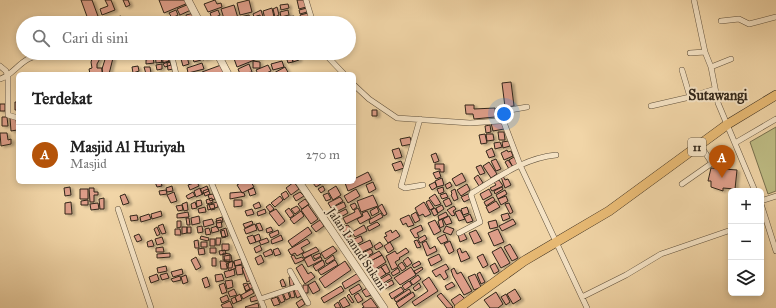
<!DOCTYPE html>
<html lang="id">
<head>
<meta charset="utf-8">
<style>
	body { margin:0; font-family:"IM FELL Great Primer",serif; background:#f2f2f2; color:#222 }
	.controls { position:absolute; right:12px; bottom:12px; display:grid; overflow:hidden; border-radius:6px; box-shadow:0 2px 6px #0003 }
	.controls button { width:36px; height:36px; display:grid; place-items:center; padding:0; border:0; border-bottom:1px solid #e0e0e0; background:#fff; color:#222; font:20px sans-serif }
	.you { position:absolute; left:504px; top:114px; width:14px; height:14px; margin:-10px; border:3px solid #fff; border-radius:50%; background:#1a73e8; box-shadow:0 0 0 6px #1a73e833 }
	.badge { display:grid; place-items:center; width:26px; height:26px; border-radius:50%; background:#b45309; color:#fff; font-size:13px; font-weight:700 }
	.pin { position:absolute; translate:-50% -33px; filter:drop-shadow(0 1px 2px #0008) }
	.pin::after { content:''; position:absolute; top:21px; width:14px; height:12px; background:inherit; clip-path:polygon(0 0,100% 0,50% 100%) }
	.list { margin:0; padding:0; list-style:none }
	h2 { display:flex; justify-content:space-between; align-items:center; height:52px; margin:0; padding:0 16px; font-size:17px }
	h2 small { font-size:13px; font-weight:400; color:#767676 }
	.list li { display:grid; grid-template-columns:26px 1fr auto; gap:12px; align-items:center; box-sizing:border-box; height:60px; padding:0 16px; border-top:1px solid #e0e0e0 }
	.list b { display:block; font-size:15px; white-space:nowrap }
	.list p { margin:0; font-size:13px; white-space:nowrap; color:#767676 }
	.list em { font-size:13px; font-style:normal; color:#767676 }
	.icon { flex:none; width:22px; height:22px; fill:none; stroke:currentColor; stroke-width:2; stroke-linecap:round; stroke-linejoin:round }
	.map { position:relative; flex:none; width:776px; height:308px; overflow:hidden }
	.search { position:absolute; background:#fff; box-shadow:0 2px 6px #0003; left:16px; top:16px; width:340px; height:44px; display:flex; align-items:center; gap:10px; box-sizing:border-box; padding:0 14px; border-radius:22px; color:#767676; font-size:15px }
	.panel { position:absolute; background:#fff; box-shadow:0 2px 6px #0003; left:16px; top:72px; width:340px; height:112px; border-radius:6px }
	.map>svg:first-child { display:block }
	.green { fill:#bebc84; stroke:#77704e }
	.building { fill:#dd9d88; stroke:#302519; filter:url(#shadow) }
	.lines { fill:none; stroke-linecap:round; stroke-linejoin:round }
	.minor-casing { stroke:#60513c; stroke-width:6 }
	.tertiary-casing { stroke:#60513c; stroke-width:8 }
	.trunk-casing { stroke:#302519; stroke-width:10 }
	.minor { stroke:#f6e4c6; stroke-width:5 }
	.tertiary { stroke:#f6e4c6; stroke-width:7 }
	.trunk { stroke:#e8ba74; stroke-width:9 }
	.labels { text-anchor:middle; stroke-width:4; stroke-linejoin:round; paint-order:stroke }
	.shield { fill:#f6e4c6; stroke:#6b5e4d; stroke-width:1 }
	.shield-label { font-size:11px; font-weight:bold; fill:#302519 }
	.street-label { font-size:12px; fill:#302519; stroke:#f6e4c6 }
	.quarter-label { font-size:14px; font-weight:bold; fill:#302519; stroke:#f6e4c6 }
</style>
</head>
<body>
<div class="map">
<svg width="776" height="308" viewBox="0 0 776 308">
	<defs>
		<filter id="shadow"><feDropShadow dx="3" dy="1.5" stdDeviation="1" flood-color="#0004"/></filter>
	</defs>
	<rect width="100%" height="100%" fill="#f1d5a7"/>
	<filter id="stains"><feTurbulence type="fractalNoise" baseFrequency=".005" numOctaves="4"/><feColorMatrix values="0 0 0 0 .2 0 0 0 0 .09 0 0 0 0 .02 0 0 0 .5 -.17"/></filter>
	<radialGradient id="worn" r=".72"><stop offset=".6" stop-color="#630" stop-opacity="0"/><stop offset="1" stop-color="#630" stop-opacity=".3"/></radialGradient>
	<path class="green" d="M776 127V191L768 194 750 142Z"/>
	<path class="building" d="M81 0H92L99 19 89 22Z
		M105 0H111L115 10 102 15 100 9 108 6Z
		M123 0H128L130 5 126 7Z
		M159 0H187L188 3 164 13Z
		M215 0 217 4 221 3 222 7 208 12 204 4Z
		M249 0 252 12 240 15 237 3Z
		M297 0H304L306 7 299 9Z
		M189 4 191 10 180 15 177 9Z
		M288 4 289 8 281 10 280 5Z
		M234 5 238 18 225 22 221 9Z
		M277 7 279 15 275 17 273 9Z
		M272 8 274 17 265 19 263 11Z
		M307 8V12L300 14 299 10Z
		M176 10 178 15 172 18 169 13Z
		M218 10 220 15 212 19 210 13Z
		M261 10 264 20 261 21 260 15 254 17 253 14Z
		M288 10 289 15 281 17 280 12Z
		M194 13 195 19 187 21 186 15Z
		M308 13 309 18 302 20 300 15Z
		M249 15 251 21 241 23 240 17Z
		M121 16 124 23H111L118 21 117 17Z
		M180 16 183 23H170L169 21Z
		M258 16 260 21 253 23 251 18Z
		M94 53H103L97 64V68H102V74H90L89 69 92 68 91 62Z
		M107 53H110L109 57 113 58 109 74H103L102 69Z
		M155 53H162L163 62 156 63Z
		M211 53 212 57 203 60 202 54Z
		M232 53H261L262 57 237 67Z
		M264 53H273L274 55 265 57Z
		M285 53H291L293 62 288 63Z
		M291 53H298L299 60 293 62Z
		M200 54 201 60 194 62 192 56Z
		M167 56 169 61 162 63 161 58Z
		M187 57 189 64 183 66 181 59Z
		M153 58 154 63 146 64V60Z
		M170 61 171 65 165 67 163 64Z
		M253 61 260 62V68H253Z
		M282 61 284 67 273 70 271 64Z
		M171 62 173 69 168 70 167 63Z
		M202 63 204 69 188 73 187 68Z
		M162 64V69L157 70 156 65Z
		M249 64 252 72 240 74 238 69Z
		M221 65 225 74H203L202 72Z
		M268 65 271 71 264 74H258L256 70Z
		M138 66 139 71 133 73 132 67Z
		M144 67H150L151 73 146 74Z
		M285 67 289 74H272Z
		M511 82 514 106 505 107 502 83Z
		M15 102H18V110H15Z
		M0 104H5V111H0Z
		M465 105H474V109L495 108V117L474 119 473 114H466Z
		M496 108H503L504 115 498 116Z
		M372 110H377V116H372Z
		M2 117H7L8 126H2Z
		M10 118H16L17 130 11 131Z
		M502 121 504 129 493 131 491 123Z
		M490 125 491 132 486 133 485 126Z
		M498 132H504L505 140H499Z
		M0 133H7L8 140 11 139V144L1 146Z
		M485 134 487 143 481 144 479 135Z
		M486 134H493L494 140 487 141Z
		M410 137 412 144 402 146 400 139Z
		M509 141 510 146 503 148 502 142Z
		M500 142 502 147 495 149 494 143Z
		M399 148 402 157 395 159 392 150Z
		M492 148 495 156 489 158 486 151Z
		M507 150 508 152 511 151 513 156 504 160 501 153Z
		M436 153 439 161 434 163 431 155Z
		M514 157 518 164 513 167 509 160Z
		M496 159 501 169 496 171 491 161Z
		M508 160 513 167 509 169 505 162Z
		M401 161 404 168 395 171 392 164Z
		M489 162 497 174 491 178 483 166Z
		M435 164H444V172H440V169H435Z
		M481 165 485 173 480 175 476 167Z
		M711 168 737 170 735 189 723 188V191L711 187V181H708Z
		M439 171 441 177 436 179 433 173Z
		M368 172 372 180 348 191 345 183 354 182V179Z
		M462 173 466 181 456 186 452 179Z
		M478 175 483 183 479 186 474 178Z
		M503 176 505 180 508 179 511 185 505 188 501 177Z
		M442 178 444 185 437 187 435 181Z
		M499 180 503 186 492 191 490 188 496 185 494 182Z
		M155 182H161L162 186 157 187Z
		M197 182 199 186 190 190 188 185Z
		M242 182H251L254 187 242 193 237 185Z
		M294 182 299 189 291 195 286 188Z
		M315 182H324L316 187 313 183Z
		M373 182 376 189 369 193 366 185Z
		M435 182 437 187 432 190 429 185Z
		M450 182 452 186 447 189 445 185Z
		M467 184 470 190 461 196 457 190Z
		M172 186 173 191 167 192 166 188Z
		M207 186 209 191 202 194 200 189Z
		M323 186 325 190 321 193 318 189Z
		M336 186 341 195 333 200 328 191Z
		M70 187 71 195 65 196 64 188Z
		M443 187 444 192 439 194 437 189Z
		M502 187 503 189 495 194 494 191Z
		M89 188H94V192H98V195H94V202H90Z
		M200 188 203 194 196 197 194 191Z
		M254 188 256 194 250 196 248 190Z
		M80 189H88V199H80Z
		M208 189 210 194 205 196 203 191Z
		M356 189 360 196 348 203 344 196Z
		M455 189 458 199 454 201 451 195 452 194 451 191Z
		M489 189 492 195 483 200 480 194Z
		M166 190 167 194 160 195 159 191Z
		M505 190 507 194 498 199 496 195Z
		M286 191 289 196 284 200 281 194Z
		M174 192 177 201 171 203 167 195Z
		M193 192 195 196 188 199 186 196Z
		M241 192 244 193 245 196 230 199V193Z
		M300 192 304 196 296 201 293 196Z
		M328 193 331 199 326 201 323 195Z
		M446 193 448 197 442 199 440 195Z
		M125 194 129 203 123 205 120 196Z
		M213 194 215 199 210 201 208 195Z
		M435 194 441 204 435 206 429 198Z
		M468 194 470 199 464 202 461 197Z
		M373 195 378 206 361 212 357 201Z
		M280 196 283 200 275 207 271 203Z
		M506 196 508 201 501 205 498 199Z
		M340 197 343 201 331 208 328 203Z
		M493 197 495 200 486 206 484 202Z
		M104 198V209H100L99 199Z
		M212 198 213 202 207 204 206 200Z
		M449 198 452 204 446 207 443 201Z
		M305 199 309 204 302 209 298 204Z
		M88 200V205H81V201Z
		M201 200 202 205 197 207 196 201Z
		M234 200H242V206L234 207Z
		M429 200 434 208 430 210 426 202Z
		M496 201 500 207 489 213 486 207Z
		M71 202 72 214H65V203Z
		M187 202 188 210 184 211 182 204Z
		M195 202 197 208 192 209 191 204Z
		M217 202 218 207 208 210 207 205Z
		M259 202 261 207 255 209 253 205Z
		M344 202 346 207 336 212 333 207Z
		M424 202 431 214 425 217 423 214 419 216 415 208Z
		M98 203 99 209 91 210 90 204Z
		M355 203 357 207 353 210 350 205Z
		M509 203 513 212 510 214 505 204Z
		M214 204 215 209 211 210 209 205Z
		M270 204 274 209 270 212 266 207Z
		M382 204 387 214 384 216 378 207Z
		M182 205 183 210 178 211 176 206Z
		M308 205 318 219 311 224 301 210Z
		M442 205 444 209 438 213 436 208Z
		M297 206 300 210 295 214 291 209Z
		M454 206 456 209 453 211 455 215 452 216 447 210Z
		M205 207 206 212 199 213 198 209Z
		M377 207 379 212 372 216 370 211Z
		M467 207 469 213 463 215 461 209Z
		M289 208 294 215 290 218 285 211Z
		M358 208 362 216 346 224 343 218 355 212 354 210Z
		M435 208 438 214 434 216 431 210Z
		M252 209 254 214 247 216 245 211Z
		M265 209 266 213 258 216 257 212Z
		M276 209 285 221 279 226 269 213Z
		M346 209 348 213 337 219 334 215Z
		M460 210 465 219 459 221 455 212Z
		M161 211 162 216 152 219 151 214Z
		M301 211 304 216 294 224 290 219Z
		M367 211 371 218 360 224 357 219 363 216 362 213Z
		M188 212 189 217 177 218V214Z
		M416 212 420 220 415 223 411 215Z
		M446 212 448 216 439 220 438 216Z
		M381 213 383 217 370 224 369 220Z
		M508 213 510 218 503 221 501 215Z
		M149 214 151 219 141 222 140 217Z
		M470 214 473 221 467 223 464 217Z
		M137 215 138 220 131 221 130 216Z
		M409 215 414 225 408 227 406 223 403 225 400 219Z
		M199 216 200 223 192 225 191 218Z
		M449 216 452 223 446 225 443 219Z
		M222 217 223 222 217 223 216 219Z
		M186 218H189L190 225H187Z
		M212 219 214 224 204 227 203 221Z
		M442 219 444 226 440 228 438 221Z
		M513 219 516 224 502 231 499 226Z
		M221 220 222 227 217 228 216 221Z
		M320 220 324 226 316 232 311 226Z
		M435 220 441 231 434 235 428 223Z
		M496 220 498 227 490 229 488 222Z
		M177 221H181V227L177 228Z
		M252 221 253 224 245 228 243 224Z
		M377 222 380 225 369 231 367 227Z
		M260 223 263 230 259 231 256 224Z
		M163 224 166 233 162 234 158 226Z
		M255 224 257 230 246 234 244 229Z
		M344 224 345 226 348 225 351 229 348 231 351 236 348 238 340 226Z
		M364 225 367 231 355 237 352 232Z
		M421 225 423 230 417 233 419 237 415 238 410 230Z
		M202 226 203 232 198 233 197 227Z
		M217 226 219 231 212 233 211 228Z
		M446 226 454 229 451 235 443 232Z
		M157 227 160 234 157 236 154 229Z
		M182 227H187V233L182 234Z
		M187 227H191V233H187Z
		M271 227 273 231 267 233 266 229Z
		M308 227 312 233 292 247 288 241Z
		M209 228 211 234 206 235 205 229Z
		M226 228 228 236 222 237 220 230Z
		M175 229H180L181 235H175Z
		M498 229 504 242 494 246 488 233Z
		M224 230 226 237 222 238 221 231Z
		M278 230 279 234 271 238 269 234Z
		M391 230 392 233 396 230 400 236 388 243 384 237 387 236 385 233Z
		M476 230 482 241 474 244 469 233Z
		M464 233 467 239 460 242 458 235Z
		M139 234 142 240 137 242 134 236Z
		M259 234 261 240 256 242 254 236Z
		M445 234 448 241 441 244 437 238Z
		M253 235 256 242 250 244 247 237Z
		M281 235 283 240 272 244 271 240Z
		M425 235 427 239 420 243 418 239Z
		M201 236 209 238 208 241 200 239Z
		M361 236 363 241 354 246 352 240Z
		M162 237 164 243 157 245 155 239Z
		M216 238H221L220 245H216Z
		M267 238 269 242 261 245 259 241Z
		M210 239H215V246H210Z
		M307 239 310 243 301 248 304 252 297 256 295 253 291 255 288 250Z
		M152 240 154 246 148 247 147 242Z
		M198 240 199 248H195L194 241Z
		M370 240 373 247 360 253 357 246Z
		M417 240 421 247 417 248 414 241Z
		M426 241 430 249 435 246 437 251 427 256 422 243Z
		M450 241 454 251 449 254 444 244Z
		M201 242H207V247H201Z
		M380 242 383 246 376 250 374 246Z
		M390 242 394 249 388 253 384 246Z
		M222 244H229V250L222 251Z
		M510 244 518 258 512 261 504 247Z
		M260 245 262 250 256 253 254 248Z
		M333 246 337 251 325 259 321 253Z
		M163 247 164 252H156V248Z
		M316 247 319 251 304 258 302 254Z
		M501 247 510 263 501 268 492 252Z
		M204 248 205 254 199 255 198 249Z
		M210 248H216V253H210Z
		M278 248 281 254 275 256 273 250Z
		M406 248 409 252 399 258 400 259 395 262 398 267 392 270 386 256 395 251 397 254Z
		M460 248 462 253 466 251 470 258 461 262 457 250Z
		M271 249 273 254 265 257 263 253Z
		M371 249 373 253 363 259 360 254Z
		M225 250 226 254 220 255 219 251Z
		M379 251 382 255 367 263 365 259Z
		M170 253V257L157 258V254Z
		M223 253 230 254V260H223Z
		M320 253 321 256 315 259 313 256Z
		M439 254 442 260 431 266 428 259Z
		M483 254 488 265 483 268 477 257Z
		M231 255 232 261 225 262 224 256Z
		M261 255 264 262 258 265 255 258Z
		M294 255 296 259 302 257 304 260 295 264 291 256Z
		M311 255 314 261 321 257 322 260 308 267 304 259Z
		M333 255 335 259 327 264 325 261Z
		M382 255 386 262 372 271 367 263Z
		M196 257 201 267 196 270 191 260Z
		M408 257 412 263 407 267 403 261Z
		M212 258H216V266H212Z
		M241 259 242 264 235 266 234 261Z
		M323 260 325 265 316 271 313 266Z
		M335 260 338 265 321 275 318 271Z
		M220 261H227V269H221Z
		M229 261 233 262 232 268H228Z
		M233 261 236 268 229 271 226 264Z
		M345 261 351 270 325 288 319 279Z
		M419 261 421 264 414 268 412 265Z
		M402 262 406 268 402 271 398 265Z
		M495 263 499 271 494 274 490 266Z
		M302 264 308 274 311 272 315 277 305 284 296 268Z
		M386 264 390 272 386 274 381 267Z
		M446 264 449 269 445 271 448 277 444 280 440 274 436 277 432 271Z
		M242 265 243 274 237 275 235 266Z
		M166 266 167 271 158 273 157 268Z
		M246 267 251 280 247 282 242 268Z
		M381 267 386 274 378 279 374 271Z
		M411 267 416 275 400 285 394 278Z
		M422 267 423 269 416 274 414 271Z
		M398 268 400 272 393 276 391 273Z
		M454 268 457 274 461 272 472 291 464 295 453 276 451 270Z
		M182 269 183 274 173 277 171 272Z
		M234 269 235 275 226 278 224 272Z
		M480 272 485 282 481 284 477 274Z
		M167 273 169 278 162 280 160 275Z
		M358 273 362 279 345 289 342 283Z
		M157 274 159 280 151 283 149 277Z
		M222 274 224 280 216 282 215 275Z
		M389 274 392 278 382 284 379 280Z
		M475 274 481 287 474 290 468 277Z
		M186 275 188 282 183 284 181 277Z
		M418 275 421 279 413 285 410 281Z
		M180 276 181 280 173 282 171 279Z
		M207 277 210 286 205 288 202 279Z
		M289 277H293L294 286H290Z
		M429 277 438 291 415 306 412 302 428 291 422 282Z
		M283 279 286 286 282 287 280 281Z
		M232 280 233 287 227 289 225 281Z
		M392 280 394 284 385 289 383 285Z
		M315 281 320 290 313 294 308 285Z
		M409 281 412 285 405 290 402 286Z
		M452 282 455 286 447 290 445 286Z
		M224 283 227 292 222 294 219 285Z
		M247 283 250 289 246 291 243 284Z
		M250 283 253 287 246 292 244 287Z
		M419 283 421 287 415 291 413 288Z
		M359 284 362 289 352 295 349 290Z
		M303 285H308V293H303Z
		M341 286 344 291 324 303 321 298Z
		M401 287 404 291 392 299 389 294Z
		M298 288 301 296 297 298 294 290Z
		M367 288 371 295 366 297 362 291Z
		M234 289 237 295 230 297 228 292Z
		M252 289 254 293 243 299 241 295Z
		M293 289 295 297 291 298 289 290Z
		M409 289 411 292 396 302 394 299Z
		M515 289 521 299 513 304 507 294Z
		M288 292 290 298 286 300 283 293Z
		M413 292 415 296 399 308 396 303Z
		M496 292 503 304 498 308H490L484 300Z
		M282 293 285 301 281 303 277 295Z
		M358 293 363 300 358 303 354 296Z
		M441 293 453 307 452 308H447L437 296Z
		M240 294 242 300 237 302 235 297Z
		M349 294 354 302 352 303 347 296Z
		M460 294 465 299 455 306 451 300Z
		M506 294 510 302 506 305 501 297Z
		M227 295 229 300 222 303 220 298Z
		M257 295 258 300 251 302 250 298Z
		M235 297 237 302 233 304 231 299Z
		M277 297 280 304 274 306 271 299Z
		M345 297 350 305 343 308 339 301Z
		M371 298 378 308H362L364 307 362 304Z
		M302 299 305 304 299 308 296 303Z
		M230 301 233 308H223L221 305Z
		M338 302 341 308H336L334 305Z
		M258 303 259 308H246L245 307Z"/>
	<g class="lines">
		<g class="minor-casing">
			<path id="minor" d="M306 0 313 23
				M694 0 705 52
				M721 21 739 19 749 24 776 17
				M269 23 292 18
				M171 53 176 74
				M324 53 344 74
				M690 53 705 52 711 67 718 103 755 191
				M0 66 6 71 8 77V115L18 118
				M711 67 731 59
				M682 70 690 97
				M0 79C11 76 17 65 28 59 36 55 47 55 55 53
				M354 85 369 99 397 118 470 123 499 121 503 120 510 110 527 107
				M651 106 690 97 715 89
				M420 119 401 186 405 188 423 185
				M503 120 520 165 587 308
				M735 143 776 119
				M211 182 264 308
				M682 184 712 163 700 145
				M761 201 776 196
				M761 204 776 251
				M118 209 151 308
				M459 233 480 222 471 195 472 193C499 177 524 158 556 155
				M290 271 308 303
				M582 297 626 275 661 254 731 230
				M260 299 299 286"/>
		</g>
		<g class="tertiary-casing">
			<path id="tertiary" d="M188 0 200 23
				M217 53 228 74
				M299 182 384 308"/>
		</g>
		<g class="trunk-casing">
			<path id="trunk" d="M459 308 524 261 609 211 728 124 776 95"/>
		</g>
		<use href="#minor" class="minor"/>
		<use href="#tertiary" class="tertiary"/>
		<use href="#trunk" class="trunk"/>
	</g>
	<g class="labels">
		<rect class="shield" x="688" y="138" width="18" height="18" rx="3"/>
		<g class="shield-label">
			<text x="697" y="151">11</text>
		</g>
		<g class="street-label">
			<text transform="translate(357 249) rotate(56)" y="4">Jalan Lanud Sukani</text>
		</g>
		<g class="quarter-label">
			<text x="718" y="100">Sutawangi</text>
		</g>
	</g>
	<rect width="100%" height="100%" filter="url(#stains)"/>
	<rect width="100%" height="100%" fill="url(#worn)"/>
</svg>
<div class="controls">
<button>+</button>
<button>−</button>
<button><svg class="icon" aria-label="layers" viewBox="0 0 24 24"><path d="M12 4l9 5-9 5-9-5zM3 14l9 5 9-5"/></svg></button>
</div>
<div class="you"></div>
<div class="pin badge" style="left:722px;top:178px">A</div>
<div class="search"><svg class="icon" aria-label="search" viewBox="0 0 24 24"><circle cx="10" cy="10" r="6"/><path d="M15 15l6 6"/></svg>Cari di sini</div>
<section class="panel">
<h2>Terdekat<small></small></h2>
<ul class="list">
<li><span class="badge">A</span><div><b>Masjid Al Huriyah</b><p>Masjid</p></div><em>270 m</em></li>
</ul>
</section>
</div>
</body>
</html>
